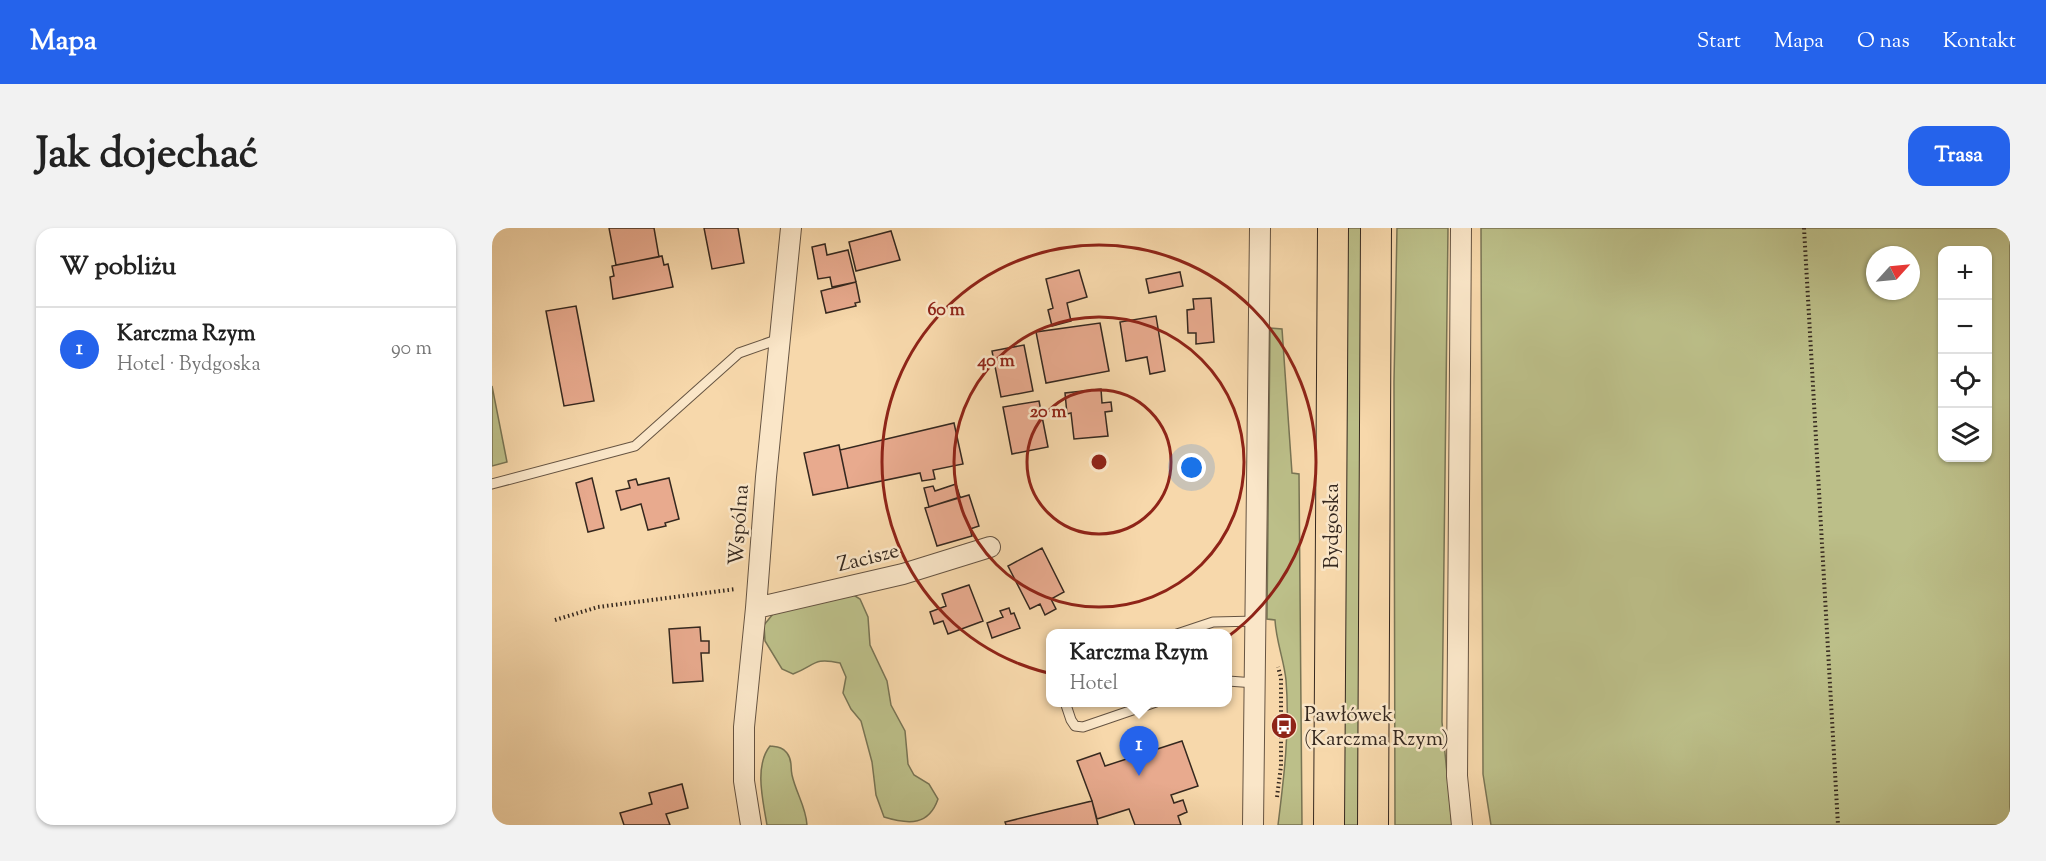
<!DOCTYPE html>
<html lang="pl">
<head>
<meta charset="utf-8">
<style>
	body { margin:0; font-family:"Sorts Mill Goudy",serif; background:#f2f2f2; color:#222 }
	.controls { position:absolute; right:18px; top:18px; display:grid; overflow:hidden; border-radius:12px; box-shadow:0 2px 4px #0004 }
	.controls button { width:54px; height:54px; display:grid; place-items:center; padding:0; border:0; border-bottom:2px solid #e0e0e0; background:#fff; color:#222; font:30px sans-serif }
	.compass { position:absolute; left:1374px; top:18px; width:54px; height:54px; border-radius:50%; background:#fff; box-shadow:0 2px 4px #0004; rotate:63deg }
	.you { position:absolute; left:700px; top:240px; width:21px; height:21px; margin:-15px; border:4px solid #fff; border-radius:50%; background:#1a73e8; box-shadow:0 0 0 9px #1a73e833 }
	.badge { display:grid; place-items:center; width:39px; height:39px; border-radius:50%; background:#2563eb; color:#fff; font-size:20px; font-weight:700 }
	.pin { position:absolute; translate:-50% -50px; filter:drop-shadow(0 2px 3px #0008) }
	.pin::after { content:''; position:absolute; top:32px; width:21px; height:18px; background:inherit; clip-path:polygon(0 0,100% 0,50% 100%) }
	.popup { position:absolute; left:554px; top:401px; width:186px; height:78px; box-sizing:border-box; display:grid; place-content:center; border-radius:12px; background:#fff; filter:drop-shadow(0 2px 4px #0005); font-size:20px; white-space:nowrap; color:#767676 }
	.popup b { font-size:22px; color:#222 }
	.popup::after { content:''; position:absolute; left:50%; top:100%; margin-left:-12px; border:12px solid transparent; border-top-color:#fff }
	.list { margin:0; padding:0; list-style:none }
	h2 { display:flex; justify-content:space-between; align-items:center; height:78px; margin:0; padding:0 24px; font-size:26px }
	h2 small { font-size:20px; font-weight:400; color:#767676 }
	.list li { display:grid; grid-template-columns:39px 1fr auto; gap:18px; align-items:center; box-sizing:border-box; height:84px; padding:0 24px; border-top:2px solid #e0e0e0 }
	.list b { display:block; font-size:22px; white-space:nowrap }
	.list p { margin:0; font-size:20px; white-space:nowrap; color:#767676 }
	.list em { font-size:20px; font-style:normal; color:#767676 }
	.icon { flex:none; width:33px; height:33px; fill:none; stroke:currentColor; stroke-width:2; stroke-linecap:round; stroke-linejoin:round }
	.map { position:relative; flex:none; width:1518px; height:597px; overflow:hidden; border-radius:18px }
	header { display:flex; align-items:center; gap:36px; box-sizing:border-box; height:84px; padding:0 30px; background:#2563eb; color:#fff }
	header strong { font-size:28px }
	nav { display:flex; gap:33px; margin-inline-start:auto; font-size:21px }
	.intro { display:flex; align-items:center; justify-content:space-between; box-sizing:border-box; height:144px; padding:0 36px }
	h1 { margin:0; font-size:42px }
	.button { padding:15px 27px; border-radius:18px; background:#2563eb; color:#fff; font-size:21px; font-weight:700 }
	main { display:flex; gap:36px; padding:0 36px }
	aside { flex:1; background:#fff; border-radius:18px; box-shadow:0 2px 4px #0004 }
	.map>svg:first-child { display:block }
	.green { fill:#bcbf89; stroke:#787454; stroke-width:1.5; fill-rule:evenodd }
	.building { fill:#e8aa8e; stroke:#35281f; stroke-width:1.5 }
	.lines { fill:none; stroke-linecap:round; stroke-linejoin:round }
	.lane-casing { stroke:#665442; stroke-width:11 }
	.street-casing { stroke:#665442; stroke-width:22 }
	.primary-casing { stroke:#35281f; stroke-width:32 }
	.path { stroke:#35281f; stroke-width:4; stroke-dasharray:1.5 3; stroke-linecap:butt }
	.lane { stroke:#fae6c8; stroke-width:9 }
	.street { stroke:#fae6c8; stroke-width:20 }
	.primary { stroke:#f7d8ab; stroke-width:30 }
	.ring { fill:none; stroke:#8f2418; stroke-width:3 }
	.labels { text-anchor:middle; stroke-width:5; stroke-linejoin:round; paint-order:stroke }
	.street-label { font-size:21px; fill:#35281f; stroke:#fae6c8 }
	.poi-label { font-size:21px; fill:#35281f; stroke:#fae6c8; text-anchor:start }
	.centre { fill:#8f2418; stroke:#fae6c8; stroke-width:3 }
	.ring-label { font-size:18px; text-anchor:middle; font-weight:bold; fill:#8f2418; stroke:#fae6c8; stroke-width:5; stroke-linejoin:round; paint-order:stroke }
</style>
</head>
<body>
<header>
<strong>Mapa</strong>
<nav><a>Start</a><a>Mapa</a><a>O nas</a><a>Kontakt</a></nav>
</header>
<div class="intro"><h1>Jak dojechać</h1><a class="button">Trasa</a></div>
<main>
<aside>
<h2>W pobliżu<small></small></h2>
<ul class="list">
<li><span class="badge">1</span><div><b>Karczma Rzym</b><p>Hotel · Bydgoska</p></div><em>90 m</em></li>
</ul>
</aside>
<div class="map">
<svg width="1518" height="597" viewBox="0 0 1518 597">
	<rect width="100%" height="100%" fill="#f7d8ab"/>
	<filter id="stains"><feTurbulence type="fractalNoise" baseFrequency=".00333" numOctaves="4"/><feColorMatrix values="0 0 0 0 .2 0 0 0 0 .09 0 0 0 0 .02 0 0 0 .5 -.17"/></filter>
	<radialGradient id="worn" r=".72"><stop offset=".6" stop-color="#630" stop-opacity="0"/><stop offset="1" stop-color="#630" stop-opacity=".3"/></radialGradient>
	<path class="green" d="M855 0H871L866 597H850Z
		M905 0H956L950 494 960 597H903L902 154Z
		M989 0H1518V597H999L991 546ZM1450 22H1496V230H1450ZM1383 27H1419V63H1383Z
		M778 100 790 101 800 245 807 246 810 597H786C792 549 798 501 794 452 792 432 784 413 783 392L775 391Z
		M0 158 15 234 0 238Z
		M360 366 368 371 376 389 378 417 395 453 399 477 413 503 416 536 422 547 437 556 446 571C437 597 418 597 392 589L384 567 380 534 369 493 359 481 351 465 354 449 348 435C321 429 324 437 301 446L290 441 273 413 272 397 281 386Z
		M278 518C285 519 291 519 295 525 301 533 298 538 300 547 304 565 314 579 315 597H275C271 573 262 538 278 518Z"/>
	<path class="building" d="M117 0H162L167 29 124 37Z
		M212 0H246L252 35 220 41Z
		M399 3 408 32 364 43 357 14Z
		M333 16 335 27 356 22 364 54 340 59 338 49 326 51 320 19Z
		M170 28 172 37 176 36 181 59 121 71 118 49 122 48 120 38Z
		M587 42 595 69 575 75 579 93 560 98 556 82 561 80 554 51Z
		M688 44 691 58 657 65 654 51Z
		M364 54 368 74 363 75 364 78 334 85 329 63Z
		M719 70 722 114 704 116V105H696L695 82 702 81 701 71Z
		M84 78 102 173 72 178 54 83Z
		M664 88 673 143 658 146 655 129 634 133 628 94Z
		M608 95 617 143 554 155 544 104Z
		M532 117 541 163 509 169 500 123Z
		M609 161 610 175 619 174 620 183 613 184 616 208 582 211 579 185 575 186 573 165Z
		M547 173 556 219 520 226 511 179Z
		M462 195 471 236 441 242 443 251 430 253 428 245 356 260 348 222Z
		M347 217 356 260 321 267 312 225Z
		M100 250 112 300 96 304 84 255Z
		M177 250 187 291 173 295 174 298 156 302 149 276 129 282 124 263 138 260 136 253 144 251 146 257Z
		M464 256 468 269 437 279 432 260 441 258 443 263Z
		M477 267 487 298 478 301 480 308 445 318 433 280Z
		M550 320 572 364 559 371 564 381 553 387 548 376 538 381 516 338Z
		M477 357 491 393 456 406 451 393 442 396 438 384 454 378 450 366Z
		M517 380 519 386 522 385 528 400 500 410 495 395 511 389 508 383Z
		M208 399 209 413H217V425H209L211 453 181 455 177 401Z
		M690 513 706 558 679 567 682 575 691 572 695 584 686 588 689 597H643L637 581 605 591 600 573 585 533 608 525 613 538Z
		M190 556 196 580 174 586 178 597H132L128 585 160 576 157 565Z
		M600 573 606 597H514L513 594Z"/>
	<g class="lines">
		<g class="lane-casing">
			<path id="lane" d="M0 256 143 218 247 125 287 111
				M685 406 721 394 765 393
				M736 453 763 455
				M573 474 579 492 583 498 591 499 664 474"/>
		</g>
		<g class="street-casing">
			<path id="street" d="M969 0 965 548 970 597
				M264 380 411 346 498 319
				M259 597 252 553V499L264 380 274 249 299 0
				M761 597 768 0"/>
		</g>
		<g class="primary-casing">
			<path id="primary" d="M837 597 841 0
				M881 597 884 0"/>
		</g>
		<path class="path" d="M1312 0 1346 597
			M63 392 106 379 244 361
			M785 569 789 538V450L786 439"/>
		<use href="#lane" class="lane"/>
		<use href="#street" class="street"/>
		<use href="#primary" class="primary"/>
	</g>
	<g class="ring">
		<circle cx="607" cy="234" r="72"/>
		<circle cx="607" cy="234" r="145"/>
		<circle cx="607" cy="234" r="217"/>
	</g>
	<defs>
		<g id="bus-disc" transform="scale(1.35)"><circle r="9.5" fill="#8f2418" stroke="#fae6c8"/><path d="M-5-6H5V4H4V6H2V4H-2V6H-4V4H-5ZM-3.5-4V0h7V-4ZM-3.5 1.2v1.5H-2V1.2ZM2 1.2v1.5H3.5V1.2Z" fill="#fff"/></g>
	</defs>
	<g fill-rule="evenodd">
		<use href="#bus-disc" x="792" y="498"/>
	</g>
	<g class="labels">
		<g class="street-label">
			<text transform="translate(246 297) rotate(-86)" y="7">Wspólna</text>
			<text transform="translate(839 298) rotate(-90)" y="7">Bydgoska</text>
			<text transform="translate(376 329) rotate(-14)" y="7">Zacisze</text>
		</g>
		<g class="poi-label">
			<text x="812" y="493">Pawłówek<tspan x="812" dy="24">(Karczma Rzym)</tspan></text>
		</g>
	</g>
	<circle cx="607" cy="234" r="9" class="centre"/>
	<g class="ring-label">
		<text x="454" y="87">60 m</text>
		<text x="504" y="138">40 m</text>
		<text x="556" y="189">20 m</text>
	</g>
	<rect width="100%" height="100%" filter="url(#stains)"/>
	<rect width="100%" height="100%" fill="url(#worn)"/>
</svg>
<div class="controls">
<button>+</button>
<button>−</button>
<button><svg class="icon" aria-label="locate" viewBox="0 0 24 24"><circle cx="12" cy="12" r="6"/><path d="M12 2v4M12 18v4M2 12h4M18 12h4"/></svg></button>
<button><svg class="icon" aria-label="layers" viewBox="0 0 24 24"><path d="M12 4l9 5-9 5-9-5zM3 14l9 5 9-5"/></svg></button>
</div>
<svg class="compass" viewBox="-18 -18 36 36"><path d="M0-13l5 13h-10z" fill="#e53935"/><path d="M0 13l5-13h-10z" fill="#767676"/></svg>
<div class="you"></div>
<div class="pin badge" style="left:647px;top:548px">1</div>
<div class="popup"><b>Karczma Rzym</b>Hotel</div>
</div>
</main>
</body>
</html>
